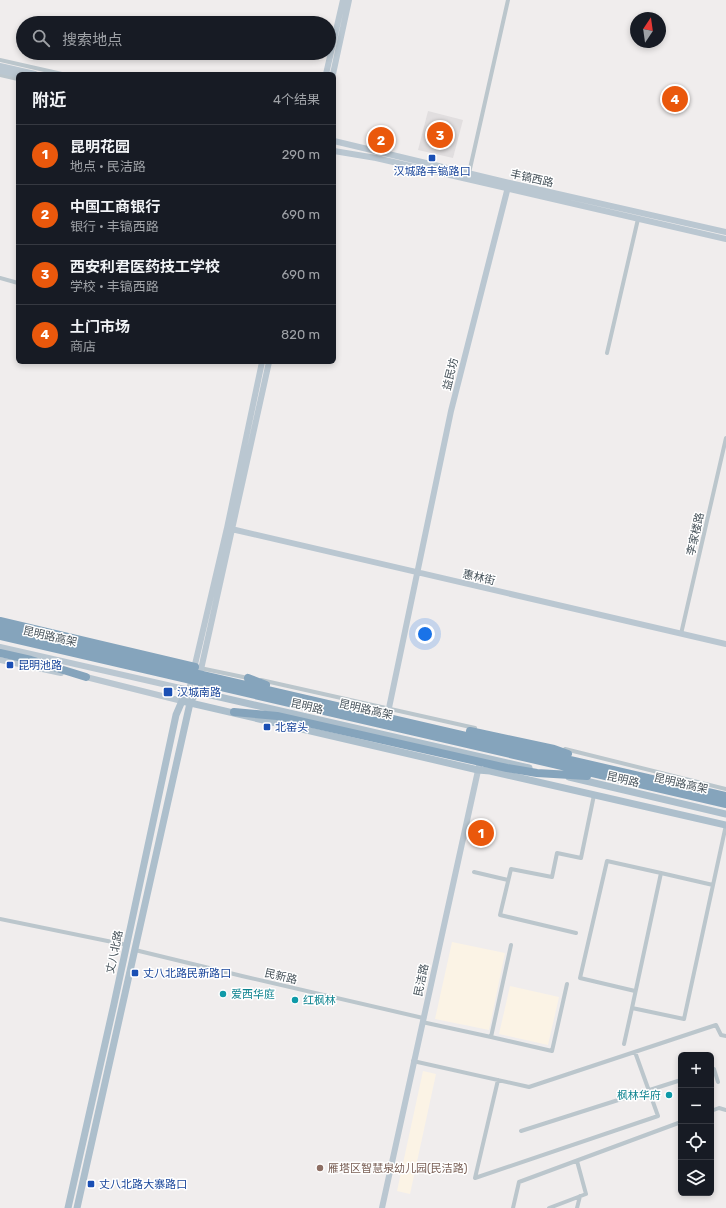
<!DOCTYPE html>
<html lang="zh">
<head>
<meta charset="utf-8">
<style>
	body { margin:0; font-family:Rubik,"Noto Sans SC",sans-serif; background:#242831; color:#f1f3f6 }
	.controls { position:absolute; right:12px; bottom:12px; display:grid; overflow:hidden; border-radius:6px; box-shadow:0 2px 6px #0003 }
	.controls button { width:36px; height:36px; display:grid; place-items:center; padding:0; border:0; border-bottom:1px solid #363941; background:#171b24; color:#f1f3f6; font:20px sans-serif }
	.compass { position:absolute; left:630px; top:12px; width:36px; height:36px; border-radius:50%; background:#171b24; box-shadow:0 2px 6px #0003; rotate:13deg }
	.you { position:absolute; left:425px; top:634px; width:14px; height:14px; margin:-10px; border:3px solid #fff; border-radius:50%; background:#1a73e8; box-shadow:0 0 0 6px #1a73e833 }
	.badge { display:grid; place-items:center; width:26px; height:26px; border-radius:50%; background:#ea580c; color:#fff; font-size:13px; font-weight:700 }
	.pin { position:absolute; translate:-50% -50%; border:2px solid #fff; box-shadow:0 1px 4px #0006 }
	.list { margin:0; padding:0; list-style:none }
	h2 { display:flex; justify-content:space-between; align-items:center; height:52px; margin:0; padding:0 16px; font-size:17px }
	h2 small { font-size:13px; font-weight:400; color:#9ea1a6 }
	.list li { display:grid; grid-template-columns:26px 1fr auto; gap:12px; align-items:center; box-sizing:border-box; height:60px; padding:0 16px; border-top:1px solid #363941 }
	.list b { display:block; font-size:15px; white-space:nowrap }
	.list p { margin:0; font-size:13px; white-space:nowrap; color:#9ea1a6 }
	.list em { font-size:13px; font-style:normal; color:#9ea1a6 }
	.icon { flex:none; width:22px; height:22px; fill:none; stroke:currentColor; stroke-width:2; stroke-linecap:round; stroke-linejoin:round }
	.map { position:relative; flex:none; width:726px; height:1208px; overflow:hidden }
	.search { position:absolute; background:#171b24; box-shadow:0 2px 6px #0003; left:16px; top:16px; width:320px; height:44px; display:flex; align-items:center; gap:10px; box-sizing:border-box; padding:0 14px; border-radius:22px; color:#9ea1a6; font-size:15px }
	.panel { position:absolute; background:#171b24; box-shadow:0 2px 6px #0003; left:16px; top:72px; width:320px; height:292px; border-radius:6px }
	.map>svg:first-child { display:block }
	.commercial { fill:#fbf3e5 }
	.education { fill:#e1dedf }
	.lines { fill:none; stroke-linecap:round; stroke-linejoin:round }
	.street { stroke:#bbc6cc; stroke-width:4 }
	.secondary { stroke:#bac7d1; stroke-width:6 }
	.primary { stroke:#adbfcc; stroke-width:7 }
	.highway { stroke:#85a4bc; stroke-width:8 }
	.transit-dot { fill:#1a4fb4; stroke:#fff; stroke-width:1.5 }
	.culture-dot { fill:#0f9aa8; stroke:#fff; stroke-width:1.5 }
	.education-dot { fill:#8d6e63; stroke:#fff; stroke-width:1.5 }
	.labels { text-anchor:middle; stroke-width:3; stroke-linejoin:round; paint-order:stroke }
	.transit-label { font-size:11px; fill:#164399; stroke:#fff; text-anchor:start }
	.street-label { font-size:11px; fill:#46525a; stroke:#fff }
	.culture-label { font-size:11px; fill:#0d838f; stroke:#fff; text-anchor:start }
	.education-label { font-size:11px; fill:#785e54; stroke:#fff; text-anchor:start }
</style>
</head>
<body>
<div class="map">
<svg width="726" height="1208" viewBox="0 0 726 1208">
	<rect width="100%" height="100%" fill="#f0eded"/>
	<path class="commercial" d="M452 942 505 953 489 1030 435 1019Z
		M510 986 559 997 548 1045 499 1034Z
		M423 1071 436 1074 410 1194 397 1191Z"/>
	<path class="education" d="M428 111 463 120 453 158 418 150Z"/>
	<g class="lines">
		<path class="street" d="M0 60 62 74
			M0 75 18 79
			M469 173 508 0
			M0 278 18 283
			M607 353 638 219
			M681 634 726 438
			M200 668 248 678
			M261 680 475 728
			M565 749 726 789
			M474 872 508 880
			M713 885 661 873 632 1008 684 1019 726 825
			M0 919 127 945
			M576 933 500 915 511 869 552 877 557 853 581 858 594 795
			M135 950 242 976 423 1018
			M635 991 580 978 607 861 661 873
			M422 1022 491 1037 511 945
			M491 1037 552 1051 567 984
			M624 1044 632 1008
			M413 1061 529 1087 716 1025 721 1035 726 1036
			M711 1071 714 1069 718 1082
			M711 1111 719 1108 726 1110
			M521 1131 681 1080
			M475 1178 658 1116 635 1052
			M475 1178 498 1080
			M513 1208 519 1182 681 1122
			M549 1208 586 1194 577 1161
			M577 1208 580 1196"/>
		<path class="secondary" d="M0 66 35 74
			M0 71 18 75
			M326 74 343 0
			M333 74 349 0
			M334 141 514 184 726 232
			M334 151 376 158 726 239
			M227 528 726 644
			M0 647 189 690 227 528 262 362
			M0 660 61 673
			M82 676 182 701
			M196 692 269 362
			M389 708 451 411 509 183
			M382 1208 479 766"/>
		<path class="primary" d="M182 701 478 770 490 771 726 825
			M569 777 726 814
			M68 1208 114 1004 176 715 182 701 189 690 529 768
			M77 1208 190 703 196 692"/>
		<path class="highway" d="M0 621 195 667
			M0 628 726 796
			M0 636 726 804
			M0 653 31 660 86 677
			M248 678 266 685
			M234 712 277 716 507 768 537 773 587 776
			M470 731 554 749 568 754"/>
	</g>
	<g class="transit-dot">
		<rect x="428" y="154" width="8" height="8" rx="2"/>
		<rect x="6" y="661" width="8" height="8" rx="2"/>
		<rect x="163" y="687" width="10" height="10" rx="2"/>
		<rect x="263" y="723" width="8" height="8" rx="2"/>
		<rect x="131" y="969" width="8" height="8" rx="2"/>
		<rect x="87" y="1180" width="8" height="8" rx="2"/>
	</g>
	<g class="culture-dot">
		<circle cx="223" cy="994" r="4"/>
		<circle cx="295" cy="1000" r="4"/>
		<circle cx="669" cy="1095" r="4"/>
	</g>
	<circle class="education-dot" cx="320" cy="1168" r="4"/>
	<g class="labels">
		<g class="transit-label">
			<text x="432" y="175" text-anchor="middle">汉城路丰镐路口</text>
			<text x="18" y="669">昆明池路</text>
			<text x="177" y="696">汉城南路</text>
			<text x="275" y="731">北窑头</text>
			<text x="143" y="977">丈八北路民新路口</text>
			<text x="99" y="1188">丈八北路大寨路口</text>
		</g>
		<g class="street-label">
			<text transform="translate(532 178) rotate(13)" y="4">丰镐西路</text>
			<text transform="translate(450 374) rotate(-76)" y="4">益民坊</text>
			<text transform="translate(695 534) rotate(-77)" y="4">李家楼路</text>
			<text transform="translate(479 577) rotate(13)" y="4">惠林街</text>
			<text transform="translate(50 636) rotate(13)" y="4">昆明路高架</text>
			<text transform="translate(307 706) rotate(13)" y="4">昆明路</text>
			<text transform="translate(366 709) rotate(13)" y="4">昆明路高架</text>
			<text transform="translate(623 779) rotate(13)" y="4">昆明路</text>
			<text transform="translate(681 783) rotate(13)" y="4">昆明路高架</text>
			<text transform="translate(114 952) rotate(-78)" y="4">丈八北路</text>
			<text transform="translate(281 976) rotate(13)" y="4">民新路</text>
			<text transform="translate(421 980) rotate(-78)" y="4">民洁路</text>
		</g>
		<g class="culture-label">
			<text x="231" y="998">爱西华庭</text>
			<text x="303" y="1004">红枫林</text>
			<text x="661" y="1099" text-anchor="end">枫林华府</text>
		</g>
		<g class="education-label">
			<text x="328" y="1172">雁塔区智慧泉幼儿园(民洁路)</text>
		</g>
	</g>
</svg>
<div class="controls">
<button>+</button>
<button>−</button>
<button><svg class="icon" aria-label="locate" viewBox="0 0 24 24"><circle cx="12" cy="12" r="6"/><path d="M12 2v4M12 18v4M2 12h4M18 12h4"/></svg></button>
<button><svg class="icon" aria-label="layers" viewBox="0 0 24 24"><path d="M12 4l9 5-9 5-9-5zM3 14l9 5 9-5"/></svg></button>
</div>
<svg class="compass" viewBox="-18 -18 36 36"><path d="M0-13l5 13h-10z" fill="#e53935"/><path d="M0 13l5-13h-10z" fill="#9ea1a6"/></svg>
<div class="you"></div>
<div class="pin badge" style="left:481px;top:833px">1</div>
<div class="pin badge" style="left:381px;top:140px">2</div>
<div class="pin badge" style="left:440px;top:135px">3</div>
<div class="pin badge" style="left:675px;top:99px">4</div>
<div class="search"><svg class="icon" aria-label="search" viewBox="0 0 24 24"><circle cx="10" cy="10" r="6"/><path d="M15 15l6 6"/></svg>搜索地点</div>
<section class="panel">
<h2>附近<small>4个结果</small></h2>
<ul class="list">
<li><span class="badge">1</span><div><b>昆明花园</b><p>地点 · 民洁路</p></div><em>290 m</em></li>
<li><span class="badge">2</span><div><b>中国工商银行</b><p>银行 · 丰镐西路</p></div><em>690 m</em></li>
<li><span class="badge">3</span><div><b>西安利君医药技工学校</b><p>学校 · 丰镐西路</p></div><em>690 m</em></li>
<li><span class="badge">4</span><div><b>土门市场</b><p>商店</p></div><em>820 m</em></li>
</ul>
</section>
</div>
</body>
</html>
